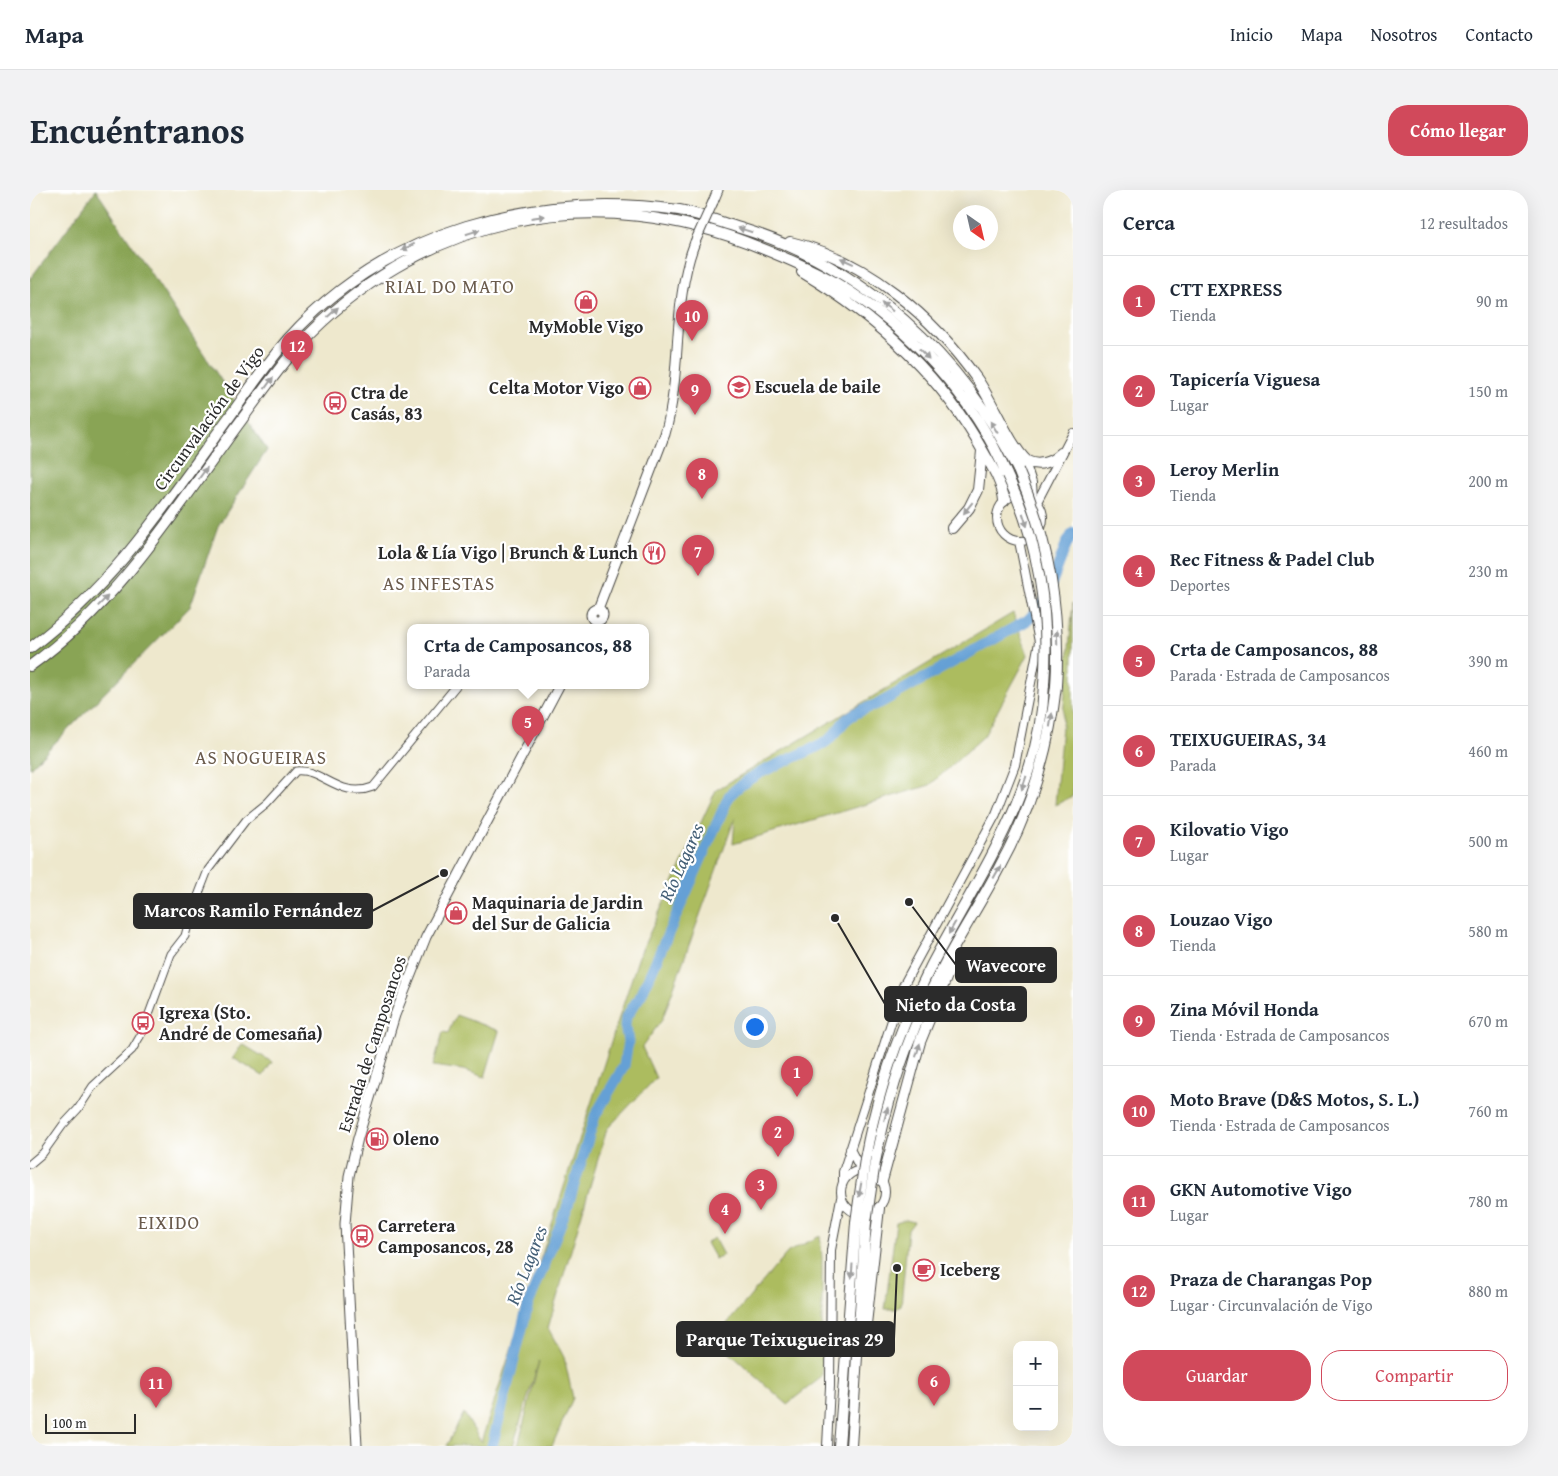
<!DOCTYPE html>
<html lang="es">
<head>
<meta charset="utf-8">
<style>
	body { margin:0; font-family:"Gentium Book Plus",serif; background:#f2f2f3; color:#1f2937 }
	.controls { position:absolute; right:15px; bottom:15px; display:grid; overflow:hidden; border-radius:10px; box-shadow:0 5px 20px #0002 }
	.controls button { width:45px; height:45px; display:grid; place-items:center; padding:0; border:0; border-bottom:1px solid #e0e1e3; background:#fff; color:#1f2937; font:25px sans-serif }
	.compass { position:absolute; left:923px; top:15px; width:45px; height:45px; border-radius:50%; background:#fff; box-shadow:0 5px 20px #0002; rotate:146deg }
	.scale { position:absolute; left:15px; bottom:12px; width:91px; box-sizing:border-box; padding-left:5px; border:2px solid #2b2b2b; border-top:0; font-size:14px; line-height:18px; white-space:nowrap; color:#2b2b2b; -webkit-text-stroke:4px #fff; paint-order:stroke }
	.you { position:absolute; left:724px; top:836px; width:18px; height:18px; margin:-12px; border:4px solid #fff; border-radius:50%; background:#1a73e8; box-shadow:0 0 0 8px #1a73e833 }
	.badge { display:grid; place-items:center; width:32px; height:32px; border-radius:50%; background:#d1495b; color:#fff; font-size:16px; font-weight:700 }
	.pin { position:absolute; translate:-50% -41px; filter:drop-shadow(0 1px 2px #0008) }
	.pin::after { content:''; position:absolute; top:26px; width:18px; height:15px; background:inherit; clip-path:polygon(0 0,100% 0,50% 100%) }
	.popup { position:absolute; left:377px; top:434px; width:242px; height:65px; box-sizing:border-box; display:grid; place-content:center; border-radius:10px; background:#fff; filter:drop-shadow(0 1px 4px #0005); font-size:16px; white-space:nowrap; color:#747a83 }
	.popup b { font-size:19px; color:#1f2937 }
	.popup::after { content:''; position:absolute; left:50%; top:100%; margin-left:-10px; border:10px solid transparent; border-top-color:#fff }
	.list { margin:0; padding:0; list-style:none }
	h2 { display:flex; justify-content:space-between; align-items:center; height:65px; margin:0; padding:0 20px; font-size:21px }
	h2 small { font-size:16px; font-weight:400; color:#747a83 }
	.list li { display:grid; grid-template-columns:32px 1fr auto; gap:15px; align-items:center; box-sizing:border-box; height:90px; padding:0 20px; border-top:1px solid #e0e1e3 }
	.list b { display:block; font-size:19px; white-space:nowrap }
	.list p { margin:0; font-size:16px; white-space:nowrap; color:#747a83 }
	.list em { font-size:16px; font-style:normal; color:#747a83 }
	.actions { display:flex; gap:10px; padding:15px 20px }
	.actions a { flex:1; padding:11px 0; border:1px solid #d1495b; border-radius:20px; text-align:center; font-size:18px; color:#d1495b }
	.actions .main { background:#d1495b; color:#fff }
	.map { position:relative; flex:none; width:1043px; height:1256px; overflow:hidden; border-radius:20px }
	header { display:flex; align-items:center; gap:30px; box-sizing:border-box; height:70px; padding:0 25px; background:#fff; border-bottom:1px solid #e0e1e3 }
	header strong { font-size:24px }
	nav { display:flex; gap:28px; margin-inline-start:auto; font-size:18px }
	.intro { display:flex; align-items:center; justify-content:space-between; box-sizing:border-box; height:120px; padding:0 30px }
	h1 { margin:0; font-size:35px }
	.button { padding:12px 22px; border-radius:20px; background:#d1495b; color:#fff; font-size:18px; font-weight:700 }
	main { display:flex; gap:30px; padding:0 30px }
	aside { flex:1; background:#fff; border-radius:20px; box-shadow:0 5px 20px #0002 }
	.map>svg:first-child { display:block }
	.green { fill:#acbc5e; stroke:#6c7444 }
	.forest { fill:#89a455; stroke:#5a6840 }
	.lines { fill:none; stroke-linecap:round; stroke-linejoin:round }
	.river { stroke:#65a0d5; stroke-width:11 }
	.tertiary-casing { stroke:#484743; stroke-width:9 }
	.secondary-casing { stroke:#484743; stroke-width:10 }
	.primary-casing { stroke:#484743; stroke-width:11 }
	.motorway-casing { stroke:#484743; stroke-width:12 }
	.tertiary { stroke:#fff; stroke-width:7 }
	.secondary { stroke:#fff; stroke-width:8 }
	.primary { stroke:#fff; stroke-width:9 }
	.motorway { stroke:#fff; stroke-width:10 }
	.primary-bridge-casing { stroke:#484743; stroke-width:11; stroke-linecap:butt }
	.motorway-bridge-casing { stroke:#484743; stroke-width:12; stroke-linecap:butt }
	.primary-bridge { stroke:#fff; stroke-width:9 }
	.motorway-bridge { stroke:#fff; stroke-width:10 }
	.oneway { fill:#a0a0a0 }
	.labels { text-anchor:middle; stroke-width:4.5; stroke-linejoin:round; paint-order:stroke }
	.poi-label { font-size:18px; font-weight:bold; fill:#2b2b2b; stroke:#fff; text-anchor:start }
	.street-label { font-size:18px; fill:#2b2b2b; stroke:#fff }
	.neighbourhood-label { font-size:19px; letter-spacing:1px; fill:#6a5b4c; stroke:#fff }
	.water-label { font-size:19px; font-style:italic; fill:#456077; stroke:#fff }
	.leader { fill:none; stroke:#2b2b2b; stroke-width:2 }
	.callout-dot { fill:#2b2b2b; stroke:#fff; stroke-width:2 }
	.callout { fill:#2b2b2b; stroke:#2b2b2b; stroke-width:2 }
	.callout-label { font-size:19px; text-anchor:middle; font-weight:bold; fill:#fff }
</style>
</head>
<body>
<header>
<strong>Mapa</strong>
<nav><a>Inicio</a><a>Mapa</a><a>Nosotros</a><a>Contacto</a></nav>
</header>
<div class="intro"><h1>Encuéntranos</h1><a class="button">Cómo llegar</a></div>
<main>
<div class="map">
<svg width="1043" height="1256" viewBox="0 0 1043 1256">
	<rect width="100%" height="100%" fill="#fff"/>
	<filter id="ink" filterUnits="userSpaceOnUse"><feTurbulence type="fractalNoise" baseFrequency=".02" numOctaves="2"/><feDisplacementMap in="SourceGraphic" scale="10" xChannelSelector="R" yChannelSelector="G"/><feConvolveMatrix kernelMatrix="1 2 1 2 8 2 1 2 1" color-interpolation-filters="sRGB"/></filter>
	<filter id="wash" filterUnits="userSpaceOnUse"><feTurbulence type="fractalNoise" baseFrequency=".0096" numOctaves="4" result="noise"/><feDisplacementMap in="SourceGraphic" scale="20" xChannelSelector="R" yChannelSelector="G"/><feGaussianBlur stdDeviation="1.12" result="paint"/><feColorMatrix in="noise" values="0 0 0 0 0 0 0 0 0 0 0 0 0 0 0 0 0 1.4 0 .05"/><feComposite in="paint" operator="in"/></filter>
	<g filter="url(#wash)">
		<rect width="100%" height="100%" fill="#eee8cd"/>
		<path class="green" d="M1043 413V606L1025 615Z
			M983 423 998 465 954 546 900 595 703 654 705 628 632 830 612 857 626 888 577 939 518 1138 534 1167 543 1208 522 1256H488L509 1171 483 1256H416L434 1223 451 1252 609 766 686 600Z
			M426 825 469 841 455 887 433 880 403 876 413 842 418 843Z
			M212 854 242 872 233 886 203 868Z
			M876 1030 884 1032 878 1040 871 1116 866 1119H855L866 1033Z
			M790 1046 792 1068V1187L757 1214 684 1149 758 1062Z
			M684 1048 693 1065 685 1069 676 1053Z"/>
		<path class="forest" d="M66 0 237 260 188 336 160 417 0 578V89Z"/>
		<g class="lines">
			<path class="river" d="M462 1256 498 1115 537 1018 565 926 594 876 598 851 595 836 596 827 611 805 699 606C724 578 767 570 797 551 806 545 809 537 815 531 824 522 838 518 850 513L998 430 1014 413 1036 355 1043 343"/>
		</g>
	</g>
	<g filter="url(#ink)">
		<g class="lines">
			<g class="tertiary-casing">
				<path id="tertiary" d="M0 974 13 963 33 935 48 919 63 896 102 860 112 843 141 764 155 746 161 724 178 680 216 630 237 613 266 581C292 578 310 610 343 597L426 496"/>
			</g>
			<g class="secondary-casing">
				<path id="secondary" d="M967 328a23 23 0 1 1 46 0a23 23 0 1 1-46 0Z
					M1007 312 1043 243
					M820 959 831 980
					M811 1002a22 22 0 1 1 44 0a22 22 0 1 1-44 0Z
					M813 992V982L873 796 966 624 985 575 1009 452 989 351
					M797 1256 800 1196 801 1060 811 1008"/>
			</g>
			<g class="primary-casing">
				<path id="primary" d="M683 12 688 0
					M561 425a6 6 0 1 1 12 0a6 6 0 1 1-12 0Z
					M568 419 635 244C653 181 641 114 665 52
					M327 1256 315 1034 319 986 328 948 365 825 396 747 529 496"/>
			</g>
			<g class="motorway-casing">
				<path id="motorway" d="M760 52C836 69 903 127 947 189 963 212 979 254 997 271 1009 277 1022 272 1031 263
					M772 82C847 127 911 185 954 263 962 277 973 294 974 311
					M992 266 1001 293 1002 308
					M922 338 939 318 948 300 952 261
					M0 458C85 394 138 311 200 226 219 200 237 173 258 149 355 40 506 0 649 20 669 24 690 32 710 38 832 75 933 166 988 280
					M0 476C87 414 145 321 207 236 227 209 247 180 269 155 326 94 399 50 481 32 564 14 652 25 731 58 756 68 782 79 806 93 877 135 945 208 977 285
					M835 969C847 902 870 837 901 776 948 686 1011 600 1014 494
					M845 972C858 905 880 839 912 779 930 744 952 711 970 676 1001 620 1019 559 1026 496
					M852 991 890 852 923 771
					M834 1152 849 1018
					M809 1256 826 1032
					M821 1256 836 1032"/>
			</g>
			<use href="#tertiary" class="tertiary"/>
			<use href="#secondary" class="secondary"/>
			<use href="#primary" class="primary"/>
			<use href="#motorway" class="motorway"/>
			<g class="primary-bridge-casing">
				<path id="primary-bridge" d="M665 52 683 12"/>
			</g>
			<g class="motorway-bridge-casing">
				<path id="motorway-bridge" d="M988 280C1018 348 1031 421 1026 496
					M977 285C1008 349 1020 423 1014 494
					M826 1032 835 969
					M836 1032 845 972"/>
			</g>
			<use href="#primary-bridge" class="primary-bridge"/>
			<use href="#motorway-bridge" class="motorway-bridge"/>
		</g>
		<defs><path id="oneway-solid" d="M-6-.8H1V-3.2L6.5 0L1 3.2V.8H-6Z" transform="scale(1.25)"/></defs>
		<g class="oneway">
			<use href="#oneway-solid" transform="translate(508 27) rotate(-7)"/>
			<use href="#oneway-solid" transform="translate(715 40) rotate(-163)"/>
			<use href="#oneway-solid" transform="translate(443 42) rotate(-17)"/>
			<use href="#oneway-solid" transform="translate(378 57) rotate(153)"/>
			<use href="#oneway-solid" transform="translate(817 71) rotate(-155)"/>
			<use href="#oneway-solid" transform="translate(857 117) rotate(-144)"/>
			<use href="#oneway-solid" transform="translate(303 122) rotate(-42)"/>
			<use href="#oneway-solid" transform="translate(894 164) rotate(46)"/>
			<use href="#oneway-solid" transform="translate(239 193) rotate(-54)"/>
			<use href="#oneway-solid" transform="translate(964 237) rotate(-121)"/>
			<use href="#oneway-solid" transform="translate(173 283) rotate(-54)"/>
			<use href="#oneway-solid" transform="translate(938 318) rotate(128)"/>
			<use href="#oneway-solid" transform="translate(995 330) rotate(72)"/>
			<use href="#oneway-solid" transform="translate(73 411) rotate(-46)"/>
			<use href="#oneway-solid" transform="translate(1027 447) rotate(-92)"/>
			<use href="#oneway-solid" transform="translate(1021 530) rotate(-81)"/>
			<use href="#oneway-solid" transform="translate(994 593) rotate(109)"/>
			<use href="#oneway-solid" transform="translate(967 682) rotate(-61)"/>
			<use href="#oneway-solid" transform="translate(922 738) rotate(119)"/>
			<use href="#oneway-solid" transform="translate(888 860) rotate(-74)"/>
			<use href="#oneway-solid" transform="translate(856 924) rotate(-75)"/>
			<use href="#oneway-solid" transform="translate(830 1000) rotate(100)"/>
			<use href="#oneway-solid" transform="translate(822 1081) rotate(94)"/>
		</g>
	</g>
	<defs>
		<g id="shop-ring" transform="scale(1.125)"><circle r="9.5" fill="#fff" stroke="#d1495b" stroke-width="1.5"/><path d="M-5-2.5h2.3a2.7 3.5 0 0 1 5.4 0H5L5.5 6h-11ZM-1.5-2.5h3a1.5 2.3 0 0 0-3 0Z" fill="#d1495b"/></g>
		<g id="school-ring" transform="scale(1.125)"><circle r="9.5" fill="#fff" stroke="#d1495b" stroke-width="1.5"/><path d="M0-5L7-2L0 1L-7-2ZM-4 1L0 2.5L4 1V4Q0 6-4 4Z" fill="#d1495b"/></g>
		<g id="bus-ring" transform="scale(1.125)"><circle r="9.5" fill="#fff" stroke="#d1495b" stroke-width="1.5"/><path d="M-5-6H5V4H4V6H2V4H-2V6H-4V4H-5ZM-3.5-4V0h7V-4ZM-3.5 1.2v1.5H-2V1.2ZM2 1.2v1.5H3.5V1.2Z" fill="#d1495b"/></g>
		<g id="restaurant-ring" transform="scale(1.125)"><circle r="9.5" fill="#fff" stroke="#d1495b" stroke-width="1.5"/><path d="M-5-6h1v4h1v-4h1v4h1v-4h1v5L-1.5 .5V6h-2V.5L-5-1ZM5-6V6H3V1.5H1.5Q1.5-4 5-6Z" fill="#d1495b"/></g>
		<g id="fuel-ring" transform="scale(1.125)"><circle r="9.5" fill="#fff" stroke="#d1495b" stroke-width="1.5"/><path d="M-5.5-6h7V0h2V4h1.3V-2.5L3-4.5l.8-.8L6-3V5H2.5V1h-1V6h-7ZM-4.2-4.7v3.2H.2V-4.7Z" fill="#d1495b"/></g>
		<g id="cafe-ring" transform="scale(1.125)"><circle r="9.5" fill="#fff" stroke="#d1495b" stroke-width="1.5"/><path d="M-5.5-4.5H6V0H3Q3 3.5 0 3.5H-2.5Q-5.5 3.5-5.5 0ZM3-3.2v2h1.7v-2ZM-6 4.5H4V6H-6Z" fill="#d1495b"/></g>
	</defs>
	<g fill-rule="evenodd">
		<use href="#shop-ring" x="556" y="112"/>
		<use href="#school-ring" x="709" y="197"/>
		<use href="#shop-ring" x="610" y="198"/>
		<use href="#bus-ring" x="305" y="213"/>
		<use href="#restaurant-ring" x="624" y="363"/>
		<use href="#shop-ring" x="426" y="723"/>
		<use href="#bus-ring" x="113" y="833"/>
		<use href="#fuel-ring" x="347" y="949"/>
		<use href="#bus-ring" x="332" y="1046"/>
		<use href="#cafe-ring" x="894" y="1080"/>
	</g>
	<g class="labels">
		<g class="poi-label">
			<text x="556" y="143" text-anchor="middle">MyMoble Vigo</text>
			<text x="725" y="203">Escuela de baile</text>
			<text x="594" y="204" text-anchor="end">Celta Motor Vigo</text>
			<text x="321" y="209">Ctra de<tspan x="321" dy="21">Casás, 83</tspan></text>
			<text x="608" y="369" text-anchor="end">Lola &amp; Lía Vigo | Brunch &amp; Lunch</text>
			<text x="442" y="719">Maquinaria de Jardin<tspan x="442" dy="21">del Sur de Galicia</tspan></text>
			<text x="129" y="829">Igrexa (Sto.<tspan x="129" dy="21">André de Comesaña)</tspan></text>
			<text x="363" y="955">Oleno</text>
			<text x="348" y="1042">Carretera<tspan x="348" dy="21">Camposancos, 28</tspan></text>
			<text x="910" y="1086">Iceberg</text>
		</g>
		<g class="street-label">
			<text transform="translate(179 228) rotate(-54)" y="6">Circunvalación de Vigo</text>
			<text transform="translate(342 854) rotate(-72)" y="6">Estrada de Camposancos</text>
		</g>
		<g class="neighbourhood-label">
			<text x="420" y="103">RIAL DO MATO</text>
			<text x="409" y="400">AS INFESTAS</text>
			<text x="231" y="574">AS NOGUEIRAS</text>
			<text x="139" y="1039">EIXIDO</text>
		</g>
		<g class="water-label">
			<text transform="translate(651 672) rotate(-66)" y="7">Río Lagares</text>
			<text transform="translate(496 1075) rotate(-69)" y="7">Río Lagares</text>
		</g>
	</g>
	<path class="leader" d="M414 683L342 721M879 712L926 775M805 728L855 814M867 1078L864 1149"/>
	<g class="callout-dot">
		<circle cx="414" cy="683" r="5"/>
		<circle cx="879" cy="712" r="5"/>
		<circle cx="805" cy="728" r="5"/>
		<circle cx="867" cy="1078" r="5"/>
	</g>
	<g class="callout">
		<rect x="104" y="704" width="238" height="34" rx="5"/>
		<rect x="926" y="758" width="100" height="34" rx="5"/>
		<rect x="855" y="797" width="141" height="34" rx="5"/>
		<rect x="647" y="1132" width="217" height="34" rx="5"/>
	</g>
	<g class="callout-label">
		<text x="223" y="727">Marcos Ramilo Fernández</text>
		<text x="976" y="782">Wavecore</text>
		<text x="926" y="821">Nieto da Costa</text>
		<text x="755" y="1156">Parque Teixugueiras 29</text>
	</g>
</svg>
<div class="controls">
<button>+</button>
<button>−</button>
</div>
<svg class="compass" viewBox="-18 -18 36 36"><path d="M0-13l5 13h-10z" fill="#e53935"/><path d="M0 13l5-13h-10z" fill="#747a83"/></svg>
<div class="scale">100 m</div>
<div class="you"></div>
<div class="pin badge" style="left:767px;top:907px">1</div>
<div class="pin badge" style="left:748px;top:967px">2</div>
<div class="pin badge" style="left:731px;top:1020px">3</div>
<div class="pin badge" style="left:695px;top:1044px">4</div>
<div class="pin badge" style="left:498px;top:557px">5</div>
<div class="popup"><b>Crta de Camposancos, 88</b>Parada</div>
<div class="pin badge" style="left:904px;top:1216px">6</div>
<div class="pin badge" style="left:668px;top:386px">7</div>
<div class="pin badge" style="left:672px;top:309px">8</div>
<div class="pin badge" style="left:665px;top:225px">9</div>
<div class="pin badge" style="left:662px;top:151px">10</div>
<div class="pin badge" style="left:126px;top:1218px">11</div>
<div class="pin badge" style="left:267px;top:181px">12</div>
</div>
<aside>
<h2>Cerca<small>12 resultados</small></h2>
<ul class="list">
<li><span class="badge">1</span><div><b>CTT EXPRESS</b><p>Tienda</p></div><em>90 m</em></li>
<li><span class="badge">2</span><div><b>Tapicería Viguesa</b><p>Lugar</p></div><em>150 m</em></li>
<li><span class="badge">3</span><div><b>Leroy Merlin</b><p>Tienda</p></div><em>200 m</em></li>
<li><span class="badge">4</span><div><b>Rec Fitness &amp; Padel Club</b><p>Deportes</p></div><em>230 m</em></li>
<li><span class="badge">5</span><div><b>Crta de Camposancos, 88</b><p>Parada · Estrada de Camposancos</p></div><em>390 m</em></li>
<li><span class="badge">6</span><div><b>TEIXUGUEIRAS, 34</b><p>Parada</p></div><em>460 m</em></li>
<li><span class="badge">7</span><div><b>Kilovatio Vigo</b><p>Lugar</p></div><em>500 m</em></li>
<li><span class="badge">8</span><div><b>Louzao Vigo</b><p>Tienda</p></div><em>580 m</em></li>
<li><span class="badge">9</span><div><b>Zina Móvil Honda</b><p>Tienda · Estrada de Camposancos</p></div><em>670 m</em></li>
<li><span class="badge">10</span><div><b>Moto Brave (D&amp;S Motos, S. L.)</b><p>Tienda · Estrada de Camposancos</p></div><em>760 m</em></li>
<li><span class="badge">11</span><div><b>GKN Automotive Vigo</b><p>Lugar</p></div><em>780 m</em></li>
<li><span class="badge">12</span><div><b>Praza de Charangas Pop</b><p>Lugar · Circunvalación de Vigo</p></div><em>880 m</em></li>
</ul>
<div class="actions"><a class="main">Guardar</a><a>Compartir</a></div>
</aside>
</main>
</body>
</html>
